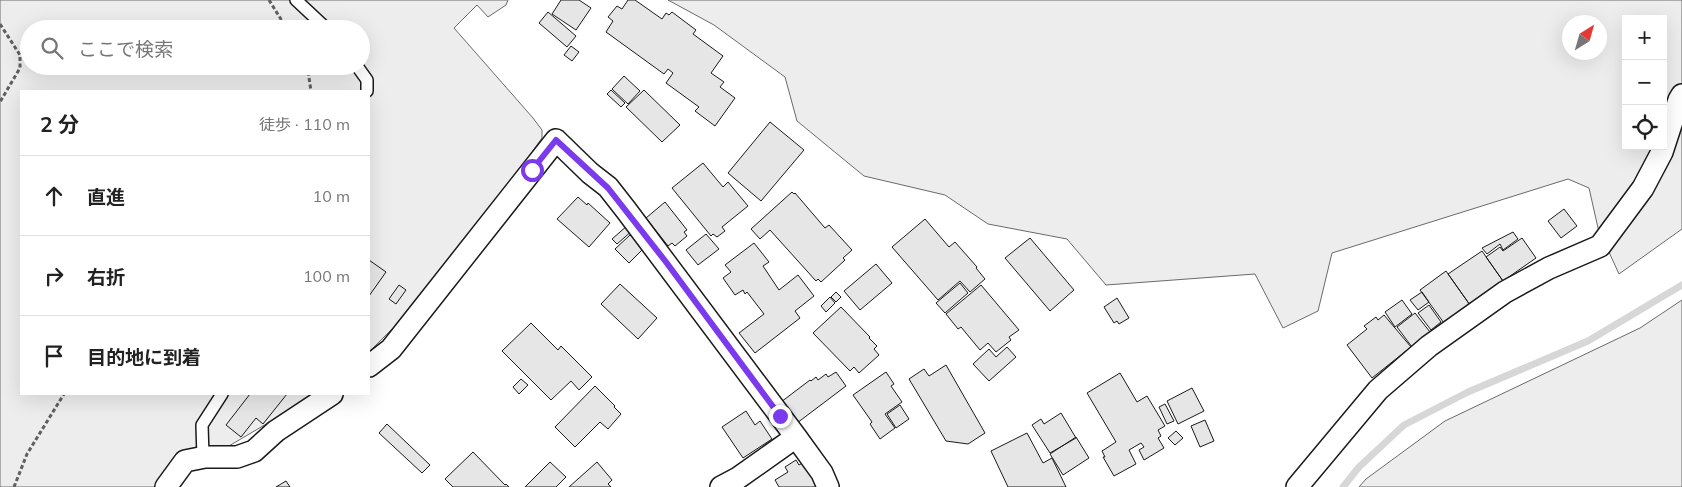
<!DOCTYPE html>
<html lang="ja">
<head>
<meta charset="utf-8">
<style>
	body { margin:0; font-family:Mulish,"Noto Sans JP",sans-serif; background:#f6f6f6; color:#222 }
	.controls { position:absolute; right:15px; top:15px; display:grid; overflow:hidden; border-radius:0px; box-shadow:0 5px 20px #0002 }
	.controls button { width:45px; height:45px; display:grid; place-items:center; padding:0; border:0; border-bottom:1px solid #e0e0e0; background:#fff; color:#222; font:25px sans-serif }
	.compass { position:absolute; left:1562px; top:15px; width:45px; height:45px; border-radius:50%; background:#fff; box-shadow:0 5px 20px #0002; rotate:37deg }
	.stop { position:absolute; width:15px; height:15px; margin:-11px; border:4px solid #7c3aed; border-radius:50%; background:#fff }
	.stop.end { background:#7c3aed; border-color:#fff; box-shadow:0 1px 5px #0008 }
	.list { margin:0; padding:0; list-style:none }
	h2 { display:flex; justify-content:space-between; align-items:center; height:65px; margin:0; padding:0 20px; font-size:21px }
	h2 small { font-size:16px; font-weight:400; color:#767676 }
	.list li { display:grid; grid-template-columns:32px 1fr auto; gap:15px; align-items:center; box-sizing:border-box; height:80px; padding:0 20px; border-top:1px solid #e0e0e0 }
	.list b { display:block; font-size:19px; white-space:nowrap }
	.list em { font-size:16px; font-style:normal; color:#767676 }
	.icon { flex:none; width:28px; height:28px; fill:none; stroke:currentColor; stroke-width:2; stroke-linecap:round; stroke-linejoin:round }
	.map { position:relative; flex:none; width:1682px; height:487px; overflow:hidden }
	.search { position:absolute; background:#fff; box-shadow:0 5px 20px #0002; left:20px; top:20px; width:350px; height:55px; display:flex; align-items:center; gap:12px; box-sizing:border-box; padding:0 18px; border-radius:28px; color:#767676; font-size:19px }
	.panel { position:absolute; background:#fff; box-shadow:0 5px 20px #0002; left:20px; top:90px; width:350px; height:305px; border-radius:0px }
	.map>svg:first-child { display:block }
	.built { fill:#ededed; stroke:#6a6a6a; fill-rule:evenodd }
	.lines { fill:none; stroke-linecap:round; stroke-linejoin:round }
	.stream { stroke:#d7d7d7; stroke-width:7 }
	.building { fill:#e6e6e6; stroke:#1a1a1a }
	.service-casing { stroke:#1a1a1a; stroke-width:14 }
	.minor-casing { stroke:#1a1a1a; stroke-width:24 }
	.path { stroke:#5f5f5f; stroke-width:3; stroke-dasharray:4 2.5; stroke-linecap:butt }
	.service { stroke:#fff; stroke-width:11 }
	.minor { stroke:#fff; stroke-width:21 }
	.route { stroke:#7c3aed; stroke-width:6 }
</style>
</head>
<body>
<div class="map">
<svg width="1682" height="487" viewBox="0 0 1682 487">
	<rect width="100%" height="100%" fill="#fff"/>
	<path class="built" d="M0 0H508L506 5 488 17 477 5 454 28 533 118 542 130V138L477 230 408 313 369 352V91H21V394H317L190 469 177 487H0ZM29 29H361V66H29Z
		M668 0H1682V229L1619 274 1598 228 1589 188 1568 179 1332 253 1318 311 1283 328 1255 274 1106 285 1067 239 988 224 945 195 864 176 797 121 785 77 714 25ZM1626 19H1663V146H1626ZM1570 22H1600V52H1570Z
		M1682 300V487H1359L1366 479 1445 421 1640 328Z"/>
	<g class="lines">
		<path class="stream" d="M1343 487 1359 467 1404 425 1468 392 1588 341 1682 285"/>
	</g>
	<path class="building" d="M561 0H579L591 8 576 30 552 14Z
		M628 0H635L662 19 666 13 669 15 672 12 696 30 693 34 723 56 711 73 724 82 720 87 735 98 715 126 695 111 699 107 666 83 673 73 668 69 664 74 606 32 613 21 608 17 617 6 622 9Z
		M548 12 576 36 567 47 539 23Z
		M571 46 579 52 572 61 564 55Z
		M624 76 640 91 628 104 612 89Z
		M611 90 625 103 621 107 607 94Z
		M644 90 680 125 662 142 626 107Z
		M770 122 804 150 761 201 728 173Z
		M703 163 723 187 728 182 748 206 722 227 725 231 717 237 713 234 711 236 672 188Z
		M792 192 794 194 795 193 825 228 829 225 852 250 843 258 845 260 821 282 818 279 816 281 770 230 760 239 751 229Z
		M578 197 587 205 588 203 610 223 589 247 557 219Z
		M665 202 687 230 684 232 687 236 675 246 672 243 668 246 646 218Z
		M1564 209 1577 226 1561 238 1548 221Z
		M925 219 949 247 955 242 977 267 976 268 985 279 970 292 960 281 938 300 892 247Z
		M628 225 633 230 617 244 612 239Z
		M1513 232 1518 239 1503 250 1500 244 1487 254 1482 248Z
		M706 234 719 249 698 265 686 250Z
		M630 235 644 248 629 263 615 249Z
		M1030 238 1074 290 1050 311 1005 258Z
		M1522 238 1536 258 1503 281 1486 257 1500 247 1503 251Z
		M754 243 769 262 763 266 779 290 798 275 814 296 795 311 800 318 755 353 739 333 764 314 747 292 745 294 743 290 735 295 723 278 731 272 725 265Z
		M1482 251 1503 281 1470 305 1448 274Z
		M369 260 386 272 369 296Z
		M876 264 892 283 860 310 844 291Z
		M1446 271 1470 305 1444 323 1420 290Z
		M960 283 968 293 945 313 936 303Z
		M620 284 657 318 638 339 601 304Z
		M399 285 406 290 396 304 389 299Z
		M981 285 1019 330 1009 337 1011 340 996 352 988 343 980 350 961 327 958 329 946 314Z
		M836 292 841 297 836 302 831 297Z
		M1422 292 1429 302 1418 310 1410 300Z
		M830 297 835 303 826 312 821 306Z
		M1117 298 1129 318 1119 324 1117 321 1114 323 1104 307Z
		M1402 300 1412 314 1395 327 1385 312Z
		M1429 305 1441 322 1431 330 1418 313Z
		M841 307 870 337 869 338 877 346 874 349 879 355 859 373 854 367 850 371 813 333Z
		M1415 313 1430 332 1412 347 1397 327Z
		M1384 315 1411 347 1372 378 1347 345 1367 329 1364 326 1376 317 1378 320Z
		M531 323 558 350 561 346 592 377 579 390 571 381 551 400 502 351Z
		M1007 347 1016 357 989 381 973 364 989 349 996 357Z
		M946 365 985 433 968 444 946 441 909 379 924 369 929 376Z
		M836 372 846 386 797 423 781 402 810 380 811 381 816 377 818 380 826 374 828 377Z
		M886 372 894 384 891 386 902 402 885 414 895 428 880 439 870 424 872 422 853 395Z
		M1120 373 1137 402 1147 396 1165 426 1158 430 1161 436 1158 438 1164 448 1144 460 1139 450 1144 447 1141 443 1129 450 1136 464 1114 476 1103 457H1105L1102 451 1116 442 1087 393Z
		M521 379 528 385 519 394 513 387Z
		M595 386 615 406 614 407 621 414 608 429 600 422 575 447 555 427Z
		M1192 388 1204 411 1178 424 1167 401Z
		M250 394H287L263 424 256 418 241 437 226 425Z
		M1165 404 1174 421 1167 424 1159 407Z
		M900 405 909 419 896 428 887 414Z
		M746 411 755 425 760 421 772 439 743 458 722 427Z
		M1061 413 1076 438 1050 453 1032 425 1041 419 1044 424Z
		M1205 420 1214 441 1200 447 1191 426Z
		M387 424 430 465 422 473 379 433Z
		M1176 431 1183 438 1175 445 1168 438Z
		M1027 433 1043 463 1052 458 1066 487H1008L991 451Z
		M1076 437 1089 458 1063 475 1050 454Z
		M473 452 505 485 506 484 509 487H453L445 479Z
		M796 460 799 465 804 462 819 487H779L775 480 788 472 785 467Z
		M550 462 566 477 556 487H525Z
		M597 462 612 480 608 484 611 487H569Z
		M286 481 290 487H276Z"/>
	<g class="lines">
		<g class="service-casing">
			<path id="service" d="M296 0 327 29
				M357 66 367 80V91
				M203 457 202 425 222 394"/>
		</g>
		<g class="minor-casing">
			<path id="minor" d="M369 366 391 349 556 140 590 173 608 187 626 210 796 437 822 473 828 487
				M203 457H237L254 451 276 431 332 394
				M166 487 185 461 205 457
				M721 487 738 478 796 437
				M1297 487 1378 390 1429 346 1505 292 1549 268 1600 246 1643 188 1662 152 1679 100 1682 95"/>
		</g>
		<path class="path" d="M269 0 287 29
			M0 24 20 55V68L0 102
			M305 66 308 71 311 91
			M14 487 27 454 64 394"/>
		<use href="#service" class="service"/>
		<use href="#minor" class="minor"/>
	</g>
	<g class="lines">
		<path class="route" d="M532 170 556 140 608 188 666 262 780 416"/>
	</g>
</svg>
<div class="controls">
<button>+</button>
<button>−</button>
<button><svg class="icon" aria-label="locate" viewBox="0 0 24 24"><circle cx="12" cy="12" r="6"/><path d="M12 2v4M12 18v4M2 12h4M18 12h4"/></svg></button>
</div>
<svg class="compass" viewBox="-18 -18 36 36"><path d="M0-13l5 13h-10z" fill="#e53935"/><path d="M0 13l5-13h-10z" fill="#767676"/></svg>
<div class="stop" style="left:532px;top:170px"></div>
<div class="stop end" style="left:780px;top:416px"></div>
<div class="search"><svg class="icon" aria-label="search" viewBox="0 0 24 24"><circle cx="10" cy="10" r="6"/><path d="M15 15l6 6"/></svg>ここで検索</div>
<section class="panel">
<h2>2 分<small>徒歩 · 110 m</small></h2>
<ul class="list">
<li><svg class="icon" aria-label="ahead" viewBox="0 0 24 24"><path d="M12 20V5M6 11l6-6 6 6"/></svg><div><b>直進</b></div><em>10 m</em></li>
<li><svg class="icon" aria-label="right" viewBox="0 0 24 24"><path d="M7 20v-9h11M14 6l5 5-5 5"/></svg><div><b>右折</b></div><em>100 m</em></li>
<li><svg class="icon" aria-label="arrive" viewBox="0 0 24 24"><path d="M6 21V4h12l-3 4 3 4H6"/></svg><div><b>目的地に到着</b></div></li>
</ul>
</section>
</div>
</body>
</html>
